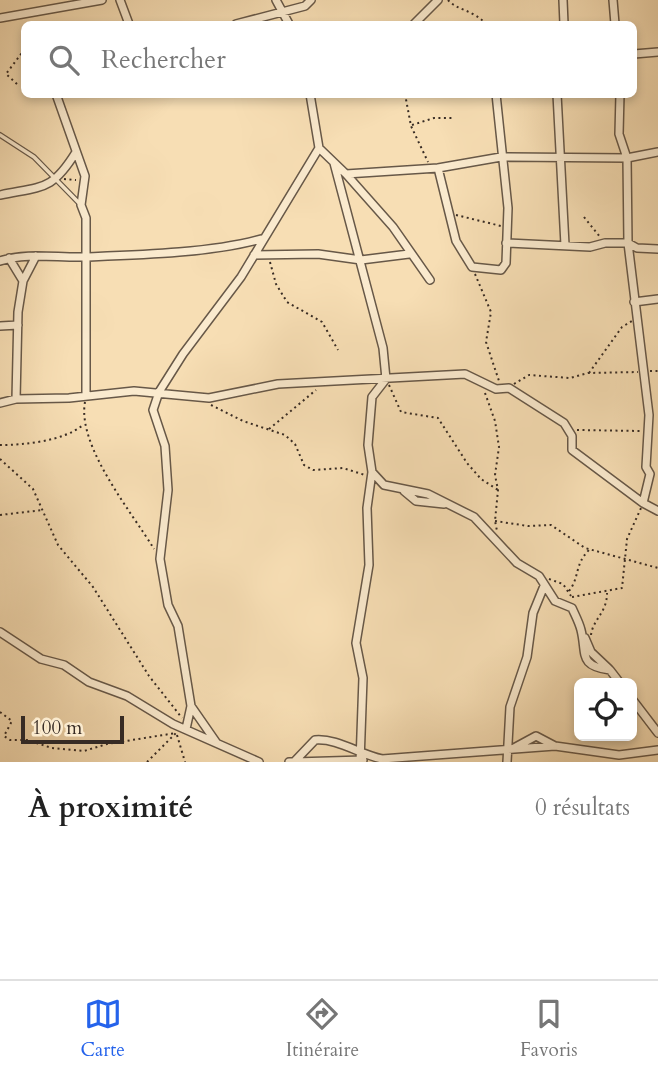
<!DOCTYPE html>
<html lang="fr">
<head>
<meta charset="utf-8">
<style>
	body { margin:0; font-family:Cardo,serif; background:#f6f6f6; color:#222 }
	.controls { position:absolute; right:21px; bottom:21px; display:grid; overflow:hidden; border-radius:10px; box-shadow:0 4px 10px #0003 }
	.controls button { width:63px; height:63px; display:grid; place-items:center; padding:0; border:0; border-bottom:2px solid #e0e0e0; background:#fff; color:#222; font:35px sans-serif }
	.scale { position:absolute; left:21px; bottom:18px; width:103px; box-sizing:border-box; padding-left:7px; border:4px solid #372b24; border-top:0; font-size:19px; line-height:24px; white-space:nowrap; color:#372b24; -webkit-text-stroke:5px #faeace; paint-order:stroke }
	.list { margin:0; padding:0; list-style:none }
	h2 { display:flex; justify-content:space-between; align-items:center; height:91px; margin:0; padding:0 28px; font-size:30px }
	h2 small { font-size:23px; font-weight:400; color:#767676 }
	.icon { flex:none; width:38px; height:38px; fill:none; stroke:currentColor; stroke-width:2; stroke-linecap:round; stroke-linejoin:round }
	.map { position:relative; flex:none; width:658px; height:762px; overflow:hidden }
	.search { position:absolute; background:#fff; box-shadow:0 4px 10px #0003; left:21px; right:21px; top:21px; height:77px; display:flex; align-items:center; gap:18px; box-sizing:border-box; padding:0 24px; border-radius:10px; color:#767676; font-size:26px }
	.sheet { height:217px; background:#fff }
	nav { display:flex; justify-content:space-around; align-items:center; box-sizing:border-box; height:98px; border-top:2px solid #e0e0e0; background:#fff; font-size:19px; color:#767676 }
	nav a { display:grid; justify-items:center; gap:4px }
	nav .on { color:#2563eb }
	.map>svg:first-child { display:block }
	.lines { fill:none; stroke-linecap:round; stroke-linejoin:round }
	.service-casing { stroke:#675848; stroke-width:6 }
	.minor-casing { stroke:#675848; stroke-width:10 }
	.path { stroke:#372b24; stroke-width:2; stroke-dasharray:2 3.5; stroke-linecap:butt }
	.service { stroke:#faeace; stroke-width:3.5 }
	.minor { stroke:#faeace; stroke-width:7 }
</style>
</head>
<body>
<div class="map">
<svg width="658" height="762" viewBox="0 0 658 762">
	<rect width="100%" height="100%" fill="#f7deb4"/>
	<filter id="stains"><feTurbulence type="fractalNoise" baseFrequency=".00286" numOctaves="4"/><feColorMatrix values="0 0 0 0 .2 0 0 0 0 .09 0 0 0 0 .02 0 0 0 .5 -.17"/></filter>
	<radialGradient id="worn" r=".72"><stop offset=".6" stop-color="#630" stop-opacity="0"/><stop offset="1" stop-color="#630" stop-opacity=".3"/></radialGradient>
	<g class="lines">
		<g class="service-casing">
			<path id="service" d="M0 135 34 157 80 204"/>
		</g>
		<g class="minor-casing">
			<path id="minor" d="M120 0 129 24
				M276 0 289 24
				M563 0 564 24
				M613 0 615 24
				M0 18 102 0
				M236 24 305 6 311 0
				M414 24 438 0
				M634 54 658 52
				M56 94 85 176 81 205 86 218V395
				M557 94 565 245
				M620 94 619 134 627 158 628 243 649 415 646 467 650 474 643 503 658 511
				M319 148 346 174 438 168 501 157 627 158 658 152
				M334 163 383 348 386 379 372 397 368 445 372 472 384 485 428 494 474 517 517 563 539 576 555 601 572 608C575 615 579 622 581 630 587 654 578 666 610 670L620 683
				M438 168 456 241 472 267 501 270 506 263 508 208 496 94
				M346 174 393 227 430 280
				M0 195C43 186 52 191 76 152
				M506 243 590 247 605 243H628L637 248 658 249
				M254 255 318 254 361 260 409 254
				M9 258 23 281
				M0 261C27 252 57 258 85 257 138 255 211 253 261 239
				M634 302 658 299
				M0 326 18 325
				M16 399 18 312 23 281 36 256
				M0 403 16 399 69 398 134 391 209 398 278 384 465 374 496 389 509 388 564 423 572 436V450L643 503
				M404 491 416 501 444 504
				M0 632 41 659 64 665 89 682 127 696 173 724 259 762
				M585 638 591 652 609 669
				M632 699 658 733
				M191 706 216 742
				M186 729 191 706 178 626 168 605 160 559 168 490 165 446 153 410 159 392 183 354 241 277 319 148 310 94
				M512 749 536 736 555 746
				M289 762H294L315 740C337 738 359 754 382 759L555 746 619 755 658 750
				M295 762 363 760
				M360 762 363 678 356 643 369 565 367 508 372 472
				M507 762 510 707 527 657 533 613 544 586"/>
		</g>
		<path class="path" d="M448 0C458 11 472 9 486 24
			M17 84 6 74 24 50
			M405 94 411 126 428 162
			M412 125 434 118H453
			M64 179 76 180
			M456 215 501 226
			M584 217 600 237
			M270 262 276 284 287 302 322 322 338 350
			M475 274 491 312 486 342 499 381
			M650 371H658
			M589 373 622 327 632 321
			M514 384 529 375 570 378 588 373 638 372
			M389 385 401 412 438 418 467 463 481 479 498 490
			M485 393 495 421 499 447 495 475 498 490 495 521 497 531
			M85 402C77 446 131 511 154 549
			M211 405 243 421 285 435 295 444 304 465 313 470 343 468 365 475
			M269 429 316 390
			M577 430 641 431
			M0 445C24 445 64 441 83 425
			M0 459 33 489 58 545 93 587 149 676 182 718
			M0 515 43 510
			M495 521 528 526 551 525 585 548 658 568
			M549 579 563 584 571 596
			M569 591C580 577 574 565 589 550
			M572 597 622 588 627 539 641 508
			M591 635C593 619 607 613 607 593
			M0 712 12 721 4 736 10 740H27L52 748 84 751 107 744 176 733
			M177 735 185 762
			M147 762 176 733"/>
		<use href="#service" class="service"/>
		<use href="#minor" class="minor"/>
	</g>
	<rect width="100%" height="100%" filter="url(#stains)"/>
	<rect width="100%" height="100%" fill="url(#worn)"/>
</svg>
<div class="controls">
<button><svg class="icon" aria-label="locate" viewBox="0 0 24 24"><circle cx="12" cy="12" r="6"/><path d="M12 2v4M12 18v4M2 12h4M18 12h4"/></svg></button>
</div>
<div class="scale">100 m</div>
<div class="search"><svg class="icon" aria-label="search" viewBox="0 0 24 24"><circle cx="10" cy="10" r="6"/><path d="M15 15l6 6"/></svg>Rechercher</div>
</div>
<section class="sheet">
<h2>À proximité<small>0 résultats</small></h2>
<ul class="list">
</ul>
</section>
<nav>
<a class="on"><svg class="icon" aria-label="map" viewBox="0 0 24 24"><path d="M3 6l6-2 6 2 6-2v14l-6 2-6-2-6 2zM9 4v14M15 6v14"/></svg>Carte</a>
<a><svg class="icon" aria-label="directions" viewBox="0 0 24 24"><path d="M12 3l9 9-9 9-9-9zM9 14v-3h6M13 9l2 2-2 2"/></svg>Itinéraire</a>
<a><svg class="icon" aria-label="saved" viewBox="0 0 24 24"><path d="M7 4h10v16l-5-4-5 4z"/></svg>Favoris</a>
</nav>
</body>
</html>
